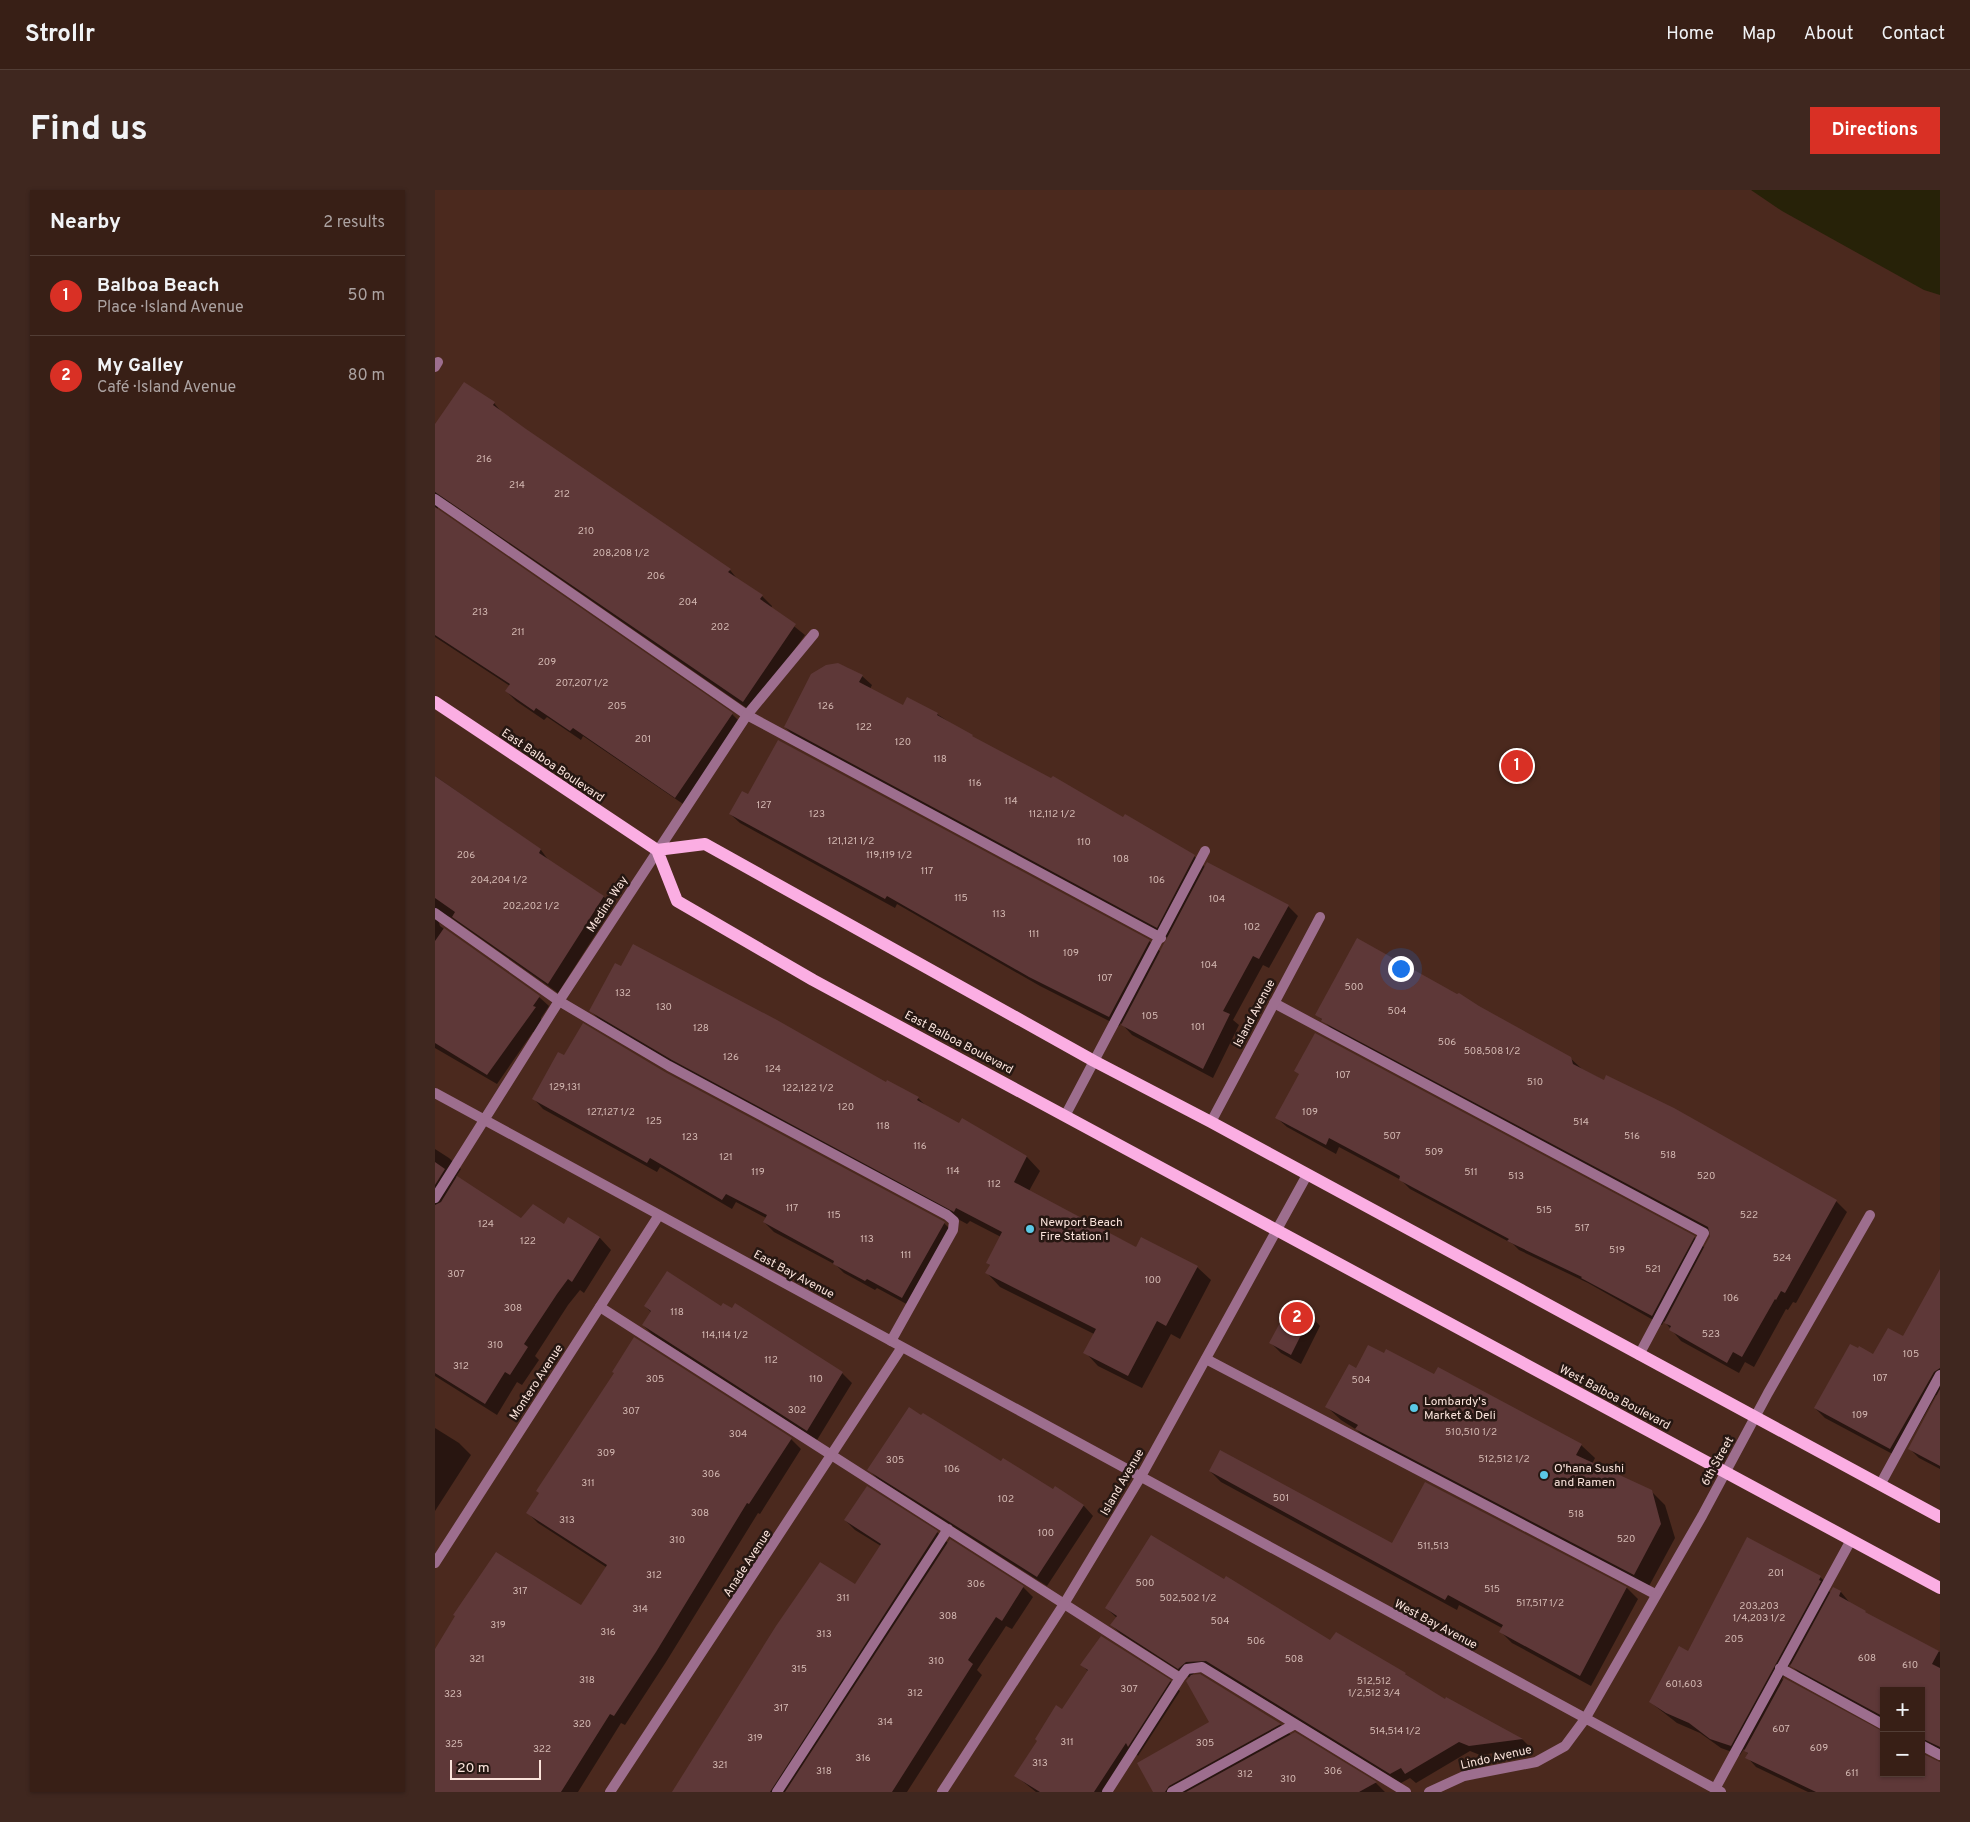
<!DOCTYPE html>
<html lang="en">
<head>
<meta charset="utf-8">
<style>
	body { margin:0; font-family:Overpass,sans-serif; background:#3f271f; color:#f1f3f6 }
	.controls { position:absolute; right:15px; bottom:15px; display:grid; overflow:hidden; border-radius:0px; box-shadow:0 1px 4px #0004 }
	.controls button { width:45px; height:45px; display:grid; place-items:center; padding:0; border:0; border-bottom:1px solid #523d35; background:#381f16; color:#f1f3f6; font:25px sans-serif }
	.scale { position:absolute; left:15px; bottom:12px; width:91px; box-sizing:border-box; padding-left:5px; border:2px solid #fbe4dc; border-top:0; font-size:14px; line-height:18px; white-space:nowrap; color:#fbe4dc; -webkit-text-stroke:4px #261712; paint-order:stroke }
	.you { position:absolute; left:965px; top:778px; width:18px; height:18px; margin:-12px; border:4px solid #fff; border-radius:50%; background:#1a73e8; box-shadow:0 0 0 8px #1a73e833 }
	.badge { display:grid; place-items:center; width:32px; height:32px; border-radius:50%; background:#d93025; color:#fff; font-size:16px; font-weight:700 }
	.pin { position:absolute; translate:-50% -50%; border:2px solid #fff; box-shadow:0 1px 5px #0006 }
	.list { margin:0; padding:0; list-style:none }
	h2 { display:flex; justify-content:space-between; align-items:center; height:65px; margin:0; padding:0 20px; font-size:21px }
	h2 small { font-size:16px; font-weight:400; color:#aba2a1 }
	.list li { display:grid; grid-template-columns:32px 1fr auto; gap:15px; align-items:center; box-sizing:border-box; height:80px; padding:0 20px; border-top:1px solid #523d35 }
	.list b { display:block; font-size:19px; white-space:nowrap }
	.list p { margin:0; font-size:16px; white-space:nowrap; color:#aba2a1 }
	.list em { font-size:16px; font-style:normal; color:#aba2a1 }
	.map { position:relative; flex:none; width:1505px; height:1602px; overflow:hidden; border-radius:0px }
	header { display:flex; align-items:center; gap:30px; box-sizing:border-box; height:70px; padding:0 25px; background:#381f16; border-bottom:1px solid #523d35 }
	header strong { font-size:24px }
	nav { display:flex; gap:28px; margin-inline-start:auto; font-size:18px }
	.intro { display:flex; align-items:center; justify-content:space-between; box-sizing:border-box; height:120px; padding:0 30px }
	h1 { margin:0; font-size:35px }
	.button { padding:12px 22px; border-radius:0px; background:#d93025; color:#fff; font-size:18px; font-weight:700 }
	main { display:flex; gap:30px; padding:0 30px }
	aside { flex:1; background:#381f16; border-radius:0px; box-shadow:0 1px 4px #0004 }
	.map>svg:first-child { display:block }
	.water { fill:#272208 }
	.shadow { fill:#0007; fill-rule:evenodd }
	.building { fill:#5e3838 }
	.lines { fill:none; stroke-linecap:round; stroke-linejoin:round }
	.service { stroke:#9d6e8e; stroke-width:10 }
	.minor { stroke:#9d6e8e; stroke-width:10 }
	.primary { stroke:#fbaee3; stroke-width:12 }
	.poi-dot { fill:#5ac8e6; stroke:#261712; stroke-width:2 }
	.labels { text-anchor:middle; stroke-width:5; stroke-linejoin:round; paint-order:stroke }
	.number-label { font-size:10px; fill:#d4b9b3 }
	.street-label { font-size:12px; fill:#fbe4dc; stroke:#261712 }
	.poi-label { font-size:12px; fill:#fbe4dc; stroke:#261712; text-anchor:start }
</style>
</head>
<body>
<header>
<strong>Strollr</strong>
<nav><a>Home</a><a>Map</a><a>About</a><a>Contact</a></nav>
</header>
<div class="intro"><h1>Find us</h1><a class="button">Directions</a></div>
<main>
<aside>
<h2>Nearby<small>2 results</small></h2>
<ul class="list">
<li><span class="badge">1</span><div><b>Balboa Beach</b><p>Place · Island Avenue</p></div><em>50 m</em></li>
<li><span class="badge">2</span><div><b>My Galley</b><p>Café · Island Avenue</p></div><em>80 m</em></li>
</ul>
</aside>
<div class="map">
<svg width="1505" height="1602" viewBox="0 0 1505 1602">
	<rect width="100%" height="100%" fill="#4b291e"/>
	<path class="water" d="M1316 0H1505V105L1489 100 1347 21Z"/>
	<path class="shadow" d="M59 213 68 224 295 380 304 391 327 406 337 416 336 418 370 445 316 521 15 313 4 314 2 320 297 524 307 534 251 616 148 546 146 550 112 527 109 530 81 511 71 501 75 496 0 447V237Z
		M395 475 411 477 427 486 437 495 435 499 468 517 502 524 542 551 759 666 770 677 853 716 863 726 834 778 828 775 798 830 804 835 778 888 697 845 686 833 684 836 605 796 462 714 460 718 305 633 295 624 314 606 344 551 714 751 726 762 733 748 360 547 350 537Z
		M0 586 106 660 114 671 169 707 178 717 123 803 15 727 8 726 3 730 5 736 104 807 114 816 106 828V834L100 842H98L62 894 0 858Z
		M1043 817 1135 868 1147 879 1401 1011 1412 1022 1361 1113 1358 1112 1353 1120 1351 1119 1319 1177 1310 1172 1304 1183 1246 1151 1229 1131 1227 1135 1153 1093 1084 1060 1078 1054 975 999 966 990 904 957 901 964 852 937 842 928 1259 1047 1270 1058 1276 1044 899 841 881 824Z
		M156 821 451 894 483 908 491 916 525 935 528 930 592 967 605 981 594 1001 702 1058 762 1077 776 1090 745 1149 736 1144 707 1198 663 1176 650 1162 659 1144 565 1097 552 1083 556 1076 552 1073 566 1047 535 1031 532 1034 252 883 169 834Z
		M130 867 230 883 509 1033 519 1043 477 1117 442 1098 440 1100 409 1083 401 1075 339 1042 329 1032 331 1028 301 1012 297 1019 225 977 222 982 108 919 99 909Z
		M0 959 14 968 26 979 21 987 86 1029 129 1036 134 1029 165 1048 176 1060 149 1103 145 1100 133 1115 100 1166 104 1170 87 1195 82 1192 62 1225 0 1186Z
		M1505 1092V1279L1484 1268 1474 1258 1503 1206 1501 1205 1465 1268 1390 1228 1380 1218 1439 1166 1469 1148Z
		M210 1116 287 1118 407 1183 417 1193 382 1250 218 1145 208 1135 216 1122Z
		M856 1116 876 1126 885 1136 866 1174 846 1163 836 1153Z
		M921 1179 999 1186 1146 1255 1160 1268 1157 1274 1216 1301 1230 1315 1240 1348 1213 1398 935 1253 922 1240 906 1230 892 1217Z
		M487 1226 618 1301 620 1298 649 1316 658 1326 612 1396 443 1289 434 1280Z
		M0 1238 24 1253 36 1265 0 1321Z
		M356 1249 366 1259 325 1324 323 1323 231 1472 190 1535 186 1533 143 1602H0V1460L146 1417 171 1377 103 1333 93 1323Z
		M775 1281 958 1355 991 1293 1192 1398 1203 1409 1156 1496 1077 1453 1066 1442 1067 1438 1024 1415 1022 1420 786 1292Z
		M432 1297 502 1342 513 1353 588 1397 598 1407 577 1439 571 1436 542 1480 547 1485 472 1602H239L421 1395 446 1356 420 1340 410 1330Z
		M1312 1348 1385 1387 1395 1396 1393 1400 1396 1403 1399 1399 1406 1402 1415 1413 1435 1426 1505 1462V1561L1493 1558 1489 1562 1490 1566 1505 1572V1602H1373L1321 1577 1312 1567 1313 1564 1309 1559 1305 1565 1286 1558 1265 1543 1242 1533 1215 1512 1254 1462ZM1355 1474 1366 1485 1449 1530V1501H1486V1583H1449L1445 1542 1347 1489Z
		M671 1418 895 1452 901 1443 970 1484 1010 1511 1012 1509 1088 1550 1096 1558 1045 1565 1035 1561 981 1593 975 1588 966 1593 781 1480 761 1481 755 1487 765 1485 846 1535 856 1545 860 1543 941 1593 950 1602H719L776 1532 755 1488 686 1444 676 1435 682 1428Z
		M647 1475 735 1491 745 1501 703 1566 701 1563 676 1602H601L581 1586 654 1482Z"/>
	<path class="building" d="M29 192 60 212 58 215 91 239 296 379 293 382 328 405 325 409 361 434 308 512 0 302V234Z
		M0 317 298 523 240 608 138 538 135 541 101 518 99 521 70 501 75 494 0 445Z
		M403 473 428 485 424 492 468 515 472 507 503 523 502 525 538 545 537 546 616 588 618 586 688 627 690 624 760 665 722 738 349 537 376 484 391 475Z
		M343 550 715 750 674 827 594 787 452 706 450 709 294 624 307 601 313 604Z
		M0 586 106 659 104 663 169 706 113 794 17 727 20 722 0 708Z
		M772 672 854 715 824 769 818 766 788 821 795 824 768 879 686 835Z
		M9 738 105 806 98 816 101 817 52 885 0 853V751Z
		M922 748 1022 804 1024 803 1044 816 1136 867 1138 874 1169 890 1171 885 1239 918 1402 1010 1350 1103 1346 1101 1341 1110 1340 1109 1307 1167 1298 1162 1292 1173 1234 1140 1236 1136 1229 1133 1275 1046 1273 1037 886 831 887 829 880 825Z
		M198 754 342 830 451 892 452 890 484 907 482 910 524 933 527 928 592 966 579 992 701 1057 706 1047 763 1076 731 1136 722 1131 693 1186 648 1163 661 1139 550 1083 555 1075 551 1073 567 1042 521 1018 519 1022 237 870 154 821 180 773 186 776Z
		M148 833 230 882 510 1032 467 1108 432 1089 430 1091 398 1074 399 1071 328 1032 332 1025 291 1004 287 1010 215 968 212 973 97 909 123 862 129 865Z
		M880 843 1260 1046 1217 1126 1146 1088 1147 1087 1072 1051 1074 1049 964 990 965 986 894 948 891 955 840 928 864 884 859 881Z
		M0 972 10 979 0 995Z
		M22 986 86 1028 98 1014 129 1034 133 1027 165 1047 137 1092 133 1089 122 1104 89 1154 93 1157 75 1185 70 1182 50 1214 0 1183V1015L6 1012Z
		M1505 1079V1178L1499 1182 1455 1259 1379 1218 1415 1154 1423 1158 1424 1156 1438 1164 1453 1138 1468 1146Z
		M232 1081 286 1116 288 1113 297 1118 300 1113 408 1182 372 1241 207 1135 216 1121 209 1116Z
		M855 1114 876 1125 856 1165 834 1153Z
		M199 1147 357 1248 314 1314 312 1313 221 1462 179 1526 175 1524 126 1602H0V1459L20 1426 18 1425 61 1362 146 1415 172 1375 91 1323 104 1303 101 1301 179 1183 177 1182Z
		M933 1155 949 1163 951 1159 999 1184 1003 1177 1147 1254 1141 1265 1217 1300 1226 1334 1199 1385 920 1239 923 1235 890 1217 914 1174 921 1178Z
		M1505 1199V1276L1473 1259Z
		M474 1217 486 1225 488 1223 566 1271 568 1268 618 1299 620 1296 649 1315 602 1387 432 1280Z
		M785 1260 957 1353 990 1292 1192 1397 1145 1486 1064 1442 1068 1435 1013 1405 1010 1410 774 1281Z
		M432 1296 503 1341 335 1602H237L341 1436 385 1372 420 1394 446 1354 409 1330Z
		M716 1345 789 1389 791 1386 895 1450 901 1442 971 1483 970 1484 1010 1509 1011 1507 1088 1549 1034 1556 1024 1552 970 1584 966 1578 955 1584 771 1471 751 1472 743 1479 675 1435 682 1426 670 1418Z
		M1312 1347 1386 1386 1384 1390 1386 1391 1296 1556 1275 1549 1254 1533 1231 1523 1214 1512 1244 1456 1253 1461Z
		M515 1349 589 1396 567 1431 561 1427 533 1470 538 1474 457 1602H350Z
		M1398 1397 1406 1401 1404 1406 1431 1421 1430 1422 1504 1461 1497 1474 1505 1478V1557L1486 1548V1501H1449V1527L1355 1476Z
		M666 1446 736 1490 693 1557 691 1553 659 1602H605L579 1586 602 1551 600 1549 621 1515 627 1519 653 1480 645 1475Z
		M765 1484 846 1534 734 1596 730 1602H718L702 1573 774 1532 751 1491 756 1485Z
		M1349 1488 1449 1542V1583H1486V1563L1505 1572V1602H1381L1310 1568 1313 1563 1309 1561Z
		M860 1542 942 1592 924 1602H751Z"/>
	<g class="lines">
		<path class="service" d="M0 309 312 525 726 748
			M0 723 124 811 234 876 512 1025 519 1031 518 1040 456 1151
			M839 813 1269 1043 1204 1165
			M630 926 770 661
			M165 1117 745 1488
			M771 1169 1220 1404
			M1445 1295 1505 1185
			M1345 1478 1449 1535
			M1486 1555 1505 1565
			M1280 1599 1416 1350
			M342 1602 513 1339
			M672 1602 745 1488 752 1479 767 1477 971 1602
			M737 1602 860 1534"/>
		<path class="minor" d="M0 177 3 172
			M0 903 1286 1602
			M776 932 885 727
			M0 1008 124 811 312 525 379 444
			M0 1373 224 1025
			M175 1602 467 1157
			M507 1602 629 1414 705 1288 872 985
			M994 1602 1029 1586 1101 1572 1130 1556 1150 1529 1267 1326 1333 1203 1435 1025"/>
		<path class="primary" d="M0 512 222 660 242 711 378 790 1505 1398
			M222 660 270 654 659 871 776 932 1505 1327"/>
	</g>
	<g class="poi-dot">
		<circle cx="595" cy="1039" r="5"/>
		<circle cx="979" cy="1218" r="5"/>
		<circle cx="1109" cy="1285" r="5"/>
	</g>
	<g class="labels">
		<g class="number-label">
			<text x="49" y="272">216</text>
			<text x="82" y="298">214</text>
			<text x="127" y="307">212</text>
			<text x="151" y="344">210</text>
			<text x="186" y="366">208,208 1/2</text>
			<text x="221" y="389">206</text>
			<text x="253" y="415">204</text>
			<text x="45" y="425">213</text>
			<text x="285" y="440">202</text>
			<text x="83" y="445">211</text>
			<text x="112" y="475">209</text>
			<text x="147" y="496">207,207 1/2</text>
			<text x="182" y="519">205</text>
			<text x="391" y="519">126</text>
			<text x="429" y="540">122</text>
			<text x="208" y="552">201</text>
			<text x="468" y="555">120</text>
			<text x="505" y="572">118</text>
			<text x="540" y="596">116</text>
			<text x="576" y="614">114</text>
			<text x="329" y="618">127</text>
			<text x="382" y="627">123</text>
			<text x="617" y="627">112,112 1/2</text>
			<text x="416" y="654">121,121 1/2</text>
			<text x="649" y="655">110</text>
			<text x="31" y="668">206</text>
			<text x="454" y="668">119,119 1/2</text>
			<text x="686" y="672">108</text>
			<text x="492" y="684">117</text>
			<text x="64" y="693">204,204 1/2</text>
			<text x="722" y="693">106</text>
			<text x="526" y="711">115</text>
			<text x="782" y="712">104</text>
			<text x="96" y="719">202,202 1/2</text>
			<text x="564" y="727">113</text>
			<text x="817" y="740">102</text>
			<text x="599" y="747">111</text>
			<text x="636" y="766">109</text>
			<text x="774" y="778">104</text>
			<text x="670" y="791">107</text>
			<text x="919" y="800">500</text>
			<text x="188" y="806">132</text>
			<text x="229" y="820">130</text>
			<text x="962" y="824">504</text>
			<text x="715" y="829">105</text>
			<text x="763" y="840">101</text>
			<text x="266" y="841">128</text>
			<text x="1012" y="855">506</text>
			<text x="1057" y="864">508,508 1/2</text>
			<text x="296" y="870">126</text>
			<text x="338" y="882">124</text>
			<text x="908" y="888">107</text>
			<text x="1100" y="895">510</text>
			<text x="130" y="900">129,131</text>
			<text x="373" y="901">122,122 1/2</text>
			<text x="411" y="920">120</text>
			<text x="176" y="925">127,127 1/2</text>
			<text x="875" y="925">109</text>
			<text x="219" y="934">125</text>
			<text x="1146" y="935">514</text>
			<text x="448" y="939">118</text>
			<text x="957" y="949">507</text>
			<text x="1197" y="949">516</text>
			<text x="255" y="950">123</text>
			<text x="485" y="959">116</text>
			<text x="999" y="965">509</text>
			<text x="1233" y="968">518</text>
			<text x="291" y="970">121</text>
			<text x="518" y="984">114</text>
			<text x="323" y="985">119</text>
			<text x="1036" y="985">511</text>
			<text x="1081" y="989">513</text>
			<text x="1271" y="989">520</text>
			<text x="559" y="997">112</text>
			<text x="357" y="1021">117</text>
			<text x="1109" y="1023">515</text>
			<text x="399" y="1028">115</text>
			<text x="1314" y="1028">522</text>
			<text x="51" y="1037">124</text>
			<text x="1147" y="1041">517</text>
			<text x="432" y="1052">113</text>
			<text x="93" y="1054">122</text>
			<text x="1182" y="1063">519</text>
			<text x="471" y="1068">111</text>
			<text x="1347" y="1071">524</text>
			<text x="1218" y="1082">521</text>
			<text x="21" y="1087">307</text>
			<text x="718" y="1093">100</text>
			<text x="1296" y="1111">106</text>
			<text x="78" y="1121">308</text>
			<text x="242" y="1125">118</text>
			<text x="1276" y="1147">523</text>
			<text x="290" y="1148">114,114 1/2</text>
			<text x="60" y="1158">310</text>
			<text x="1476" y="1167">105</text>
			<text x="336" y="1173">112</text>
			<text x="26" y="1179">312</text>
			<text x="1445" y="1191">107</text>
			<text x="220" y="1192">305</text>
			<text x="381" y="1192">110</text>
			<text x="926" y="1193">504</text>
			<text x="362" y="1223">302</text>
			<text x="196" y="1224">307</text>
			<text x="1425" y="1228">109</text>
			<text x="1036" y="1245">510,510 1/2</text>
			<text x="303" y="1247">304</text>
			<text x="171" y="1266">309</text>
			<text x="1069" y="1272">512,512 1/2</text>
			<text x="460" y="1273">305</text>
			<text x="517" y="1282">106</text>
			<text x="276" y="1287">306</text>
			<text x="153" y="1296">311</text>
			<text x="846" y="1311">501</text>
			<text x="571" y="1312">102</text>
			<text x="265" y="1326">308</text>
			<text x="1141" y="1327">518</text>
			<text x="132" y="1333">313</text>
			<text x="611" y="1346">100</text>
			<text x="1191" y="1352">520</text>
			<text x="242" y="1353">310</text>
			<text x="998" y="1359">511,513</text>
			<text x="1341" y="1386">201</text>
			<text x="219" y="1388">312</text>
			<text x="710" y="1396">500</text>
			<text x="541" y="1397">306</text>
			<text x="1057" y="1402">515</text>
			<text x="85" y="1404">317</text>
			<text x="408" y="1411">311</text>
			<text x="753" y="1411">502,502 1/2</text>
			<text x="1105" y="1416">517,517 1/2</text>
			<text x="1324" y="1419">203,203<tspan x="1324" dy="12">1/4,203 1/2</tspan></text>
			<text x="205" y="1422">314</text>
			<text x="513" y="1429">308</text>
			<text x="785" y="1434">504</text>
			<text x="63" y="1438">319</text>
			<text x="173" y="1445">316</text>
			<text x="389" y="1447">313</text>
			<text x="1299" y="1452">205</text>
			<text x="821" y="1454">506</text>
			<text x="1432" y="1471">608</text>
			<text x="42" y="1472">321</text>
			<text x="859" y="1472">508</text>
			<text x="501" y="1474">310</text>
			<text x="1475" y="1478">610</text>
			<text x="364" y="1482">315</text>
			<text x="152" y="1493">318</text>
			<text x="939" y="1494">512,512<tspan x="939" dy="12">1/2,512 3/4</tspan></text>
			<text x="1249" y="1497">601,603</text>
			<text x="694" y="1502">307</text>
			<text x="480" y="1506">312</text>
			<text x="18" y="1507">323</text>
			<text x="346" y="1521">317</text>
			<text x="450" y="1535">314</text>
			<text x="147" y="1537">320</text>
			<text x="1346" y="1542">607</text>
			<text x="960" y="1544">514,514 1/2</text>
			<text x="320" y="1551">319</text>
			<text x="632" y="1555">311</text>
			<text x="770" y="1556">305</text>
			<text x="19" y="1557">325</text>
			<text x="1384" y="1561">609</text>
			<text x="107" y="1562">322</text>
			<text x="428" y="1571">316</text>
			<text x="605" y="1576">313</text>
			<text x="285" y="1578">321</text>
			<text x="389" y="1584">318</text>
			<text x="898" y="1584">306</text>
			<text x="1417" y="1586">611</text>
			<text x="810" y="1587">312</text>
			<text x="853" y="1592">310</text>
		</g>
		<g class="street-label">
			<text transform="translate(118 575) rotate(34)" y="4">East Balboa Boulevard</text>
			<text transform="translate(172 714) rotate(-57)" y="4">Medina Way</text>
			<text transform="translate(819 823) rotate(-62)" y="4">Island Avenue</text>
			<text transform="translate(524 852) rotate(28)" y="4">East Balboa Boulevard</text>
			<text transform="translate(359 1084) rotate(28)" y="4">East Bay Avenue</text>
			<text transform="translate(101 1192) rotate(-57)" y="4">Montero Avenue</text>
			<text transform="translate(1180 1207) rotate(28)" y="4">West Balboa Boulevard</text>
			<text transform="translate(1282 1271) rotate(-61)" y="4">6th Street</text>
			<text transform="translate(687 1292) rotate(-60)" y="4">Island Avenue</text>
			<text transform="translate(312 1373) rotate(-57)" y="4">Anade Avenue</text>
			<text transform="translate(1001 1434) rotate(28)" y="4">West Bay Avenue</text>
			<text transform="translate(1061 1567) rotate(-13)" y="4">Lindo Avenue</text>
		</g>
		<g class="poi-label">
			<text x="605" y="1036">Newport Beach<tspan x="605" dy="14">Fire Station 1</tspan></text>
			<text x="989" y="1215">Lombardy's<tspan x="989" dy="14">Market &amp; Deli</tspan></text>
			<text x="1119" y="1282">O'hana Sushi<tspan x="1119" dy="14">and Ramen</tspan></text>
		</g>
	</g>
</svg>
<div class="controls">
<button>+</button>
<button>−</button>
</div>
<div class="scale">20 m</div>
<div class="you"></div>
<div class="pin badge" style="left:1082px;top:576px">1</div>
<div class="pin badge" style="left:862px;top:1128px">2</div>
</div>
</main>
</body>
</html>
